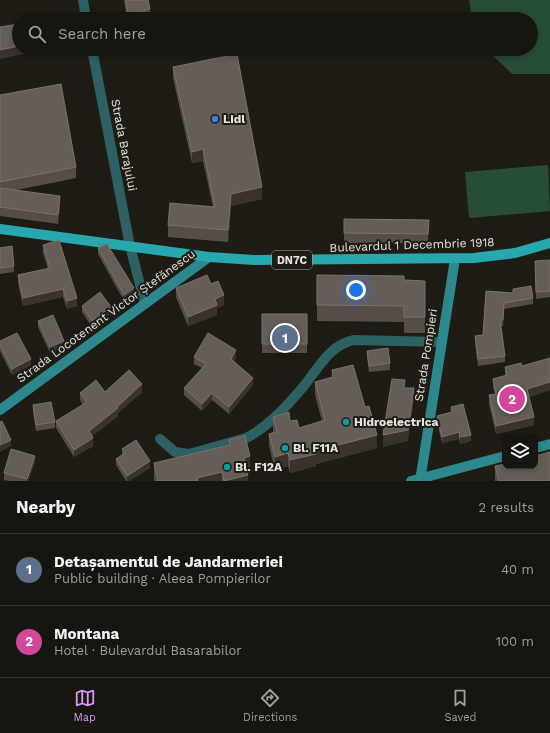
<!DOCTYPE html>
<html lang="en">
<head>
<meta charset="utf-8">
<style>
	body { margin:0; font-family:"Work Sans",sans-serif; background:#23221d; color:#f1f3f6 }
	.controls { position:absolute; right:12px; bottom:12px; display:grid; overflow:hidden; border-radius:8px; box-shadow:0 2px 6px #0003 }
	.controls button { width:36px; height:36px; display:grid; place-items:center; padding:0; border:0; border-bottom:1px solid #35342f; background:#16150f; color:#f1f3f6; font:20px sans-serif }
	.you { position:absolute; left:356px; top:290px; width:14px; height:14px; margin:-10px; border:3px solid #fff; border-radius:50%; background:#1a73e8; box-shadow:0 0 0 6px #1a73e833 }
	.badge { display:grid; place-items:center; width:26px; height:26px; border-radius:50%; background:#de98f2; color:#fff; font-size:13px; font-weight:700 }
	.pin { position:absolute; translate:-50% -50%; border:2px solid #fff; box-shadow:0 1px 4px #0006 }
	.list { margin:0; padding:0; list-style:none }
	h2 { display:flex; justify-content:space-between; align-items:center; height:52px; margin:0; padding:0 16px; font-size:17px }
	h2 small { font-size:13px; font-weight:400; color:#9e9f9e }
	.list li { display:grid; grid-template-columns:26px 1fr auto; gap:12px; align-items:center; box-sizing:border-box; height:72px; padding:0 16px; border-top:1px solid #35342f }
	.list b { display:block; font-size:15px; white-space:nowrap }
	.list p { margin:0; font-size:13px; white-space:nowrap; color:#9e9f9e }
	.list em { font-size:13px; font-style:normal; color:#9e9f9e }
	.icon { flex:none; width:22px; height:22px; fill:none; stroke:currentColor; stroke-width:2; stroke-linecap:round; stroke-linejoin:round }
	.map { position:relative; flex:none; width:550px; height:481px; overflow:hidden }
	.search { position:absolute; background:#16150f; box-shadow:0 2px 6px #0003; left:12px; right:12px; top:12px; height:44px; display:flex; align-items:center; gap:10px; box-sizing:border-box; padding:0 14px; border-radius:22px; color:#9e9f9e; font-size:15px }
	.sheet { height:196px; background:#16150f }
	nav { display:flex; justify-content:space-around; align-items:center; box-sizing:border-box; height:56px; border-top:1px solid #35342f; background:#16150f; font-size:11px; color:#9e9f9e }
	nav a { display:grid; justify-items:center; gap:2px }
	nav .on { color:#de98f2 }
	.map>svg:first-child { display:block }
	.green { fill:#274c37 }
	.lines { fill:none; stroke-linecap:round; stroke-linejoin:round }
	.street { stroke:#2d6164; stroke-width:10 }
	.secondary { stroke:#2d888e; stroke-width:10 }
	.primary { stroke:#27a7ae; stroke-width:10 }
	.wall { fill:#564c48 }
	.shaded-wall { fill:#39322d }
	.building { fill:#655d58; stroke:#79726d }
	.shop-dot { fill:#3f7fe0; stroke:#1e1c14; stroke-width:1.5 }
	.culture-dot { fill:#0f9aa8; stroke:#1e1c14; stroke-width:1.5 }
	.labels { text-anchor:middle; stroke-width:4; stroke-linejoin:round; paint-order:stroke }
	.shield { fill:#1e1c14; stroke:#a9a8a1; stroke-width:1 }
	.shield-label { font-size:11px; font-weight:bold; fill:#e5e4de }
	.poi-label { font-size:12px; font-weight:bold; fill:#e5e4de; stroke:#1e1c14; text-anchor:start }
	.street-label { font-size:12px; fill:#e5e4de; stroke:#1e1c14 }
</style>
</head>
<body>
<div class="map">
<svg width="550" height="481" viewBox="0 0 550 481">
	<rect width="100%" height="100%" fill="#1e1c14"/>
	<path class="green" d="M469 0H550V74H512L486 49H531V19H472Z
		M548 165 550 211 469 218 465 172Z"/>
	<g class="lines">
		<path class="street" d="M83 0 86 19
			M92 49 130 246 145 304
			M160 439 175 452 189 454 246 438C268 427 287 406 303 387 318 369 329 345 354 340L441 342"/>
		<path class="secondary" d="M0 410 209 257
			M535 448 550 444
			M411 481 505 456
			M420 481 455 259"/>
		<path class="primary" d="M0 229 209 257 254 260 474 258 515 253 550 243"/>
	</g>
	<path class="wall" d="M124 0H148L150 9V18L146 19H127Z
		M173 67 262 199 231 206 228 242 168 237V225L213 207 203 161 192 163 173 78Z
		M0 95 76 167V178L17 190 60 205 58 224 0 216Z
		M344 219 429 220 428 243H344Z
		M43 245 77 306 67 309 63 297 23 306 18 283V275L48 269 43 253Z
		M0 248 14 266V272L0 274Z
		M98 248 134 295 124 301 98 254Z
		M550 260V297L536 299 535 267Z
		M317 275 404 280 425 281V333H404V322L317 321Z
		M211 284 224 305 217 308V315L188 326 176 297V288Z
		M513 289 533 298V304L504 309 503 326H501L505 356V362L478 366 475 343V336L483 335 486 291 513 293Z
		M82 306 111 313 92 327 82 312Z
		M262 314H307V353H262Z
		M38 321 64 347 50 353 38 327Z
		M0 341 31 365 12 375 0 351Z
		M367 351 390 363V370L369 372 367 357Z
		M194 357H236L234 361 253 385 229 414 212 400 202 411 184 395V388L202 368 194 364Z
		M550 358V390L529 397 534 425 496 434 489 404V395L495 394 493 387V379L505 376V367L522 366Z
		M332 370 377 448 316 464V466L290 473 288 466 275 470 269 446V434L273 432V417L290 421 299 428 322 421 315 395V382L332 378Z
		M105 392H142L118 413V416L92 436 93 446 74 457 56 428V421L83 405 80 400V393Z
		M33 405 55 422V428L36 431 33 412Z
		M451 407 471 441 460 444 459 439 442 443 437 422V416L451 412Z
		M229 440 250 472 248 473V481H154V463L229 445Z
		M122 449 150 468 129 481H126L116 465V459L122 455Z
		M35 462 28 481H10L4 480V473Z
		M495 466 550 481H495Z"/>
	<path class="shaded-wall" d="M19 46V49H37V51L0 59V50Z
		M203 149V161L192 163V152Z
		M262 187V199L231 206 228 242V230L231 194Z
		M60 196V205L58 224V215Z
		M134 288V295L124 301V295Z
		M63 289V297L23 306V298Z
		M224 295V305L217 308V315L188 326V317L215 299Z
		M77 298V306L67 309V301Z
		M111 307V313L92 327V321Z
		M64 341V347L50 353V347Z
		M236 350V357L231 366V359Z
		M31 359V365L12 375V369Z
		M253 378V385L229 414V407Z
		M550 382V390L527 397V389Z
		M142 384V392L118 413V416L89 439V431Z
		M414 388V400L408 441 383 447V435Z
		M212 393V400L202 411V404Z
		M534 417V425L496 434V426Z
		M459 432V439L442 443V437Z
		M377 435V448L316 464V466L290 473V460L315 451Z
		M471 435V441L460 444V437Z
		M93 438V446L74 457V450Z
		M11 440V446L0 452V445Z
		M288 453V466L275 470V457Z
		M35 456V462L28 481H27V479Z
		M250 456V472L244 474V458Z
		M150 461V468L129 481H127V476Z
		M222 472V481H197V478Z
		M248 475V481H224Z"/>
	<path class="building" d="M126 0H148L150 9 144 10 146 19H128Z
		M19 24V46L0 50V27Z
		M237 54 262 187 231 194 228 230 168 225 170 203 215 207 203 149 192 152 173 67Z
		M61 84 76 167 0 182V95Z
		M0 188 60 196 58 215 0 207Z
		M344 219 429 220 428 234 344 233Z
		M59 240 77 298 67 301 63 289 23 298 18 275 50 268 43 245Z
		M107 244 134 288 124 295 98 248Z
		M12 246 14 266 0 268V248Z
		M550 260V291L536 292 535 261Z
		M207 275 211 284 218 281 224 295 215 299 217 305 188 317 176 288Z
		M317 275 404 276V280L425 281V317H404V306L317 305Z
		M531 286 533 298 504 303 503 320H500L505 356 478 359 475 336 483 335 486 291 513 293V289Z
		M100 292 111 307 92 321 82 306Z
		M262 314H307V344H262Z
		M53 315 64 341 50 347 38 321Z
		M17 333 31 359 12 369 0 345V341Z
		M208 333 236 350 231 359 253 378 229 407 212 393 202 404 184 388 206 364 194 357Z
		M388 348 390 363 369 366 367 351Z
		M550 358V382L527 389 534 417 496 426 489 395 496 394 493 379 507 375 505 367 521 363 522 366Z
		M353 365 365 407 369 406 377 435 315 451 316 454 290 460 288 453 275 457 269 434 277 432 273 417 289 412 290 421 297 420 299 428 325 420 315 382 333 377 332 370Z
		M129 370 142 384 117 407 118 408 89 431 93 438 74 450 56 421 87 402 80 393 96 380 105 392Z
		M392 379 405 380 404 388H414L408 430 383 435Z
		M51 402 55 422 36 425 33 405Z
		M463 404 471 435 460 437 459 432 442 437 437 416 452 412 451 407Z
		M2 421 11 440 0 445V422Z
		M245 436 250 456 244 458 248 475 224 481 222 472 197 478 198 481H158L154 463 230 445 229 440Z
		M136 440 150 461 127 476 116 459 125 453 122 449Z
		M11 449 35 456 27 479 4 473Z
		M550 452V481H499L495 466 505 464V466H535V456Z"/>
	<circle class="shop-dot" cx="215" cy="119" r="4"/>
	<g class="culture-dot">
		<circle cx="346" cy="422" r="4"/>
		<circle cx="285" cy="448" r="4"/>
		<circle cx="227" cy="467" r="4"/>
	</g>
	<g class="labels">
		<rect class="shield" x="272" y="251" width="40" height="18" rx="3"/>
		<g class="shield-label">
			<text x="292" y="264">DN7C</text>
		</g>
		<g class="poi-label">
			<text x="223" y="123">Lidl</text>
			<text x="354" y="426">Hidroelectrica</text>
			<text x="293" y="452">Bl. F11A</text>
			<text x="235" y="471">Bl. F12A</text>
		</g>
		<g class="street-label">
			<text transform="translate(124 145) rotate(79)" y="4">Strada Barajului</text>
			<text transform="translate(412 245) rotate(-2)" y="4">Bulevardul 1 Decembrie 1918</text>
			<text transform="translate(106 316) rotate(-36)" y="4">Strada Locotenent Victor Ștefănescu</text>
			<text transform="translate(426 355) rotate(-81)" y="4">Strada Pompieri</text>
		</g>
	</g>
</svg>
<div class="controls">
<button><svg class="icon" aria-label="layers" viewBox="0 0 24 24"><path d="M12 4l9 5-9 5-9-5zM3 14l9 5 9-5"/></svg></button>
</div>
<div class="you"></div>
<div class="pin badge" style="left:285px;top:338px;background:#5c6f8a">1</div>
<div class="pin badge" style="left:512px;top:399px;background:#d1479c">2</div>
<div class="search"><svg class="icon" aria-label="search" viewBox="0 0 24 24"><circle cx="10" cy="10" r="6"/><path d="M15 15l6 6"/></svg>Search here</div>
</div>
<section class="sheet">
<h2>Nearby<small>2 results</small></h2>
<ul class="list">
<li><span class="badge" style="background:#5c6f8a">1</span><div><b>Detașamentul de Jandarmeriei</b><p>Public building · Aleea Pompierilor</p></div><em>40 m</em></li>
<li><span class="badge" style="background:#d1479c">2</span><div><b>Montana</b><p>Hotel · Bulevardul Basarabilor</p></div><em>100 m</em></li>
</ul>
</section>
<nav>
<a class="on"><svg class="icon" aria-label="map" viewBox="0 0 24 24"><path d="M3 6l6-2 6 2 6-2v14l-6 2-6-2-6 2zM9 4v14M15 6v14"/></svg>Map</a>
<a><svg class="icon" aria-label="directions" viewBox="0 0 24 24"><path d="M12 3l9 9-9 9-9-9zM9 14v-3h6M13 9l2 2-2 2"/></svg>Directions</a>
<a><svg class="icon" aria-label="saved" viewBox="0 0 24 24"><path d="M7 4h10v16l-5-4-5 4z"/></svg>Saved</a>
</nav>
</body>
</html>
